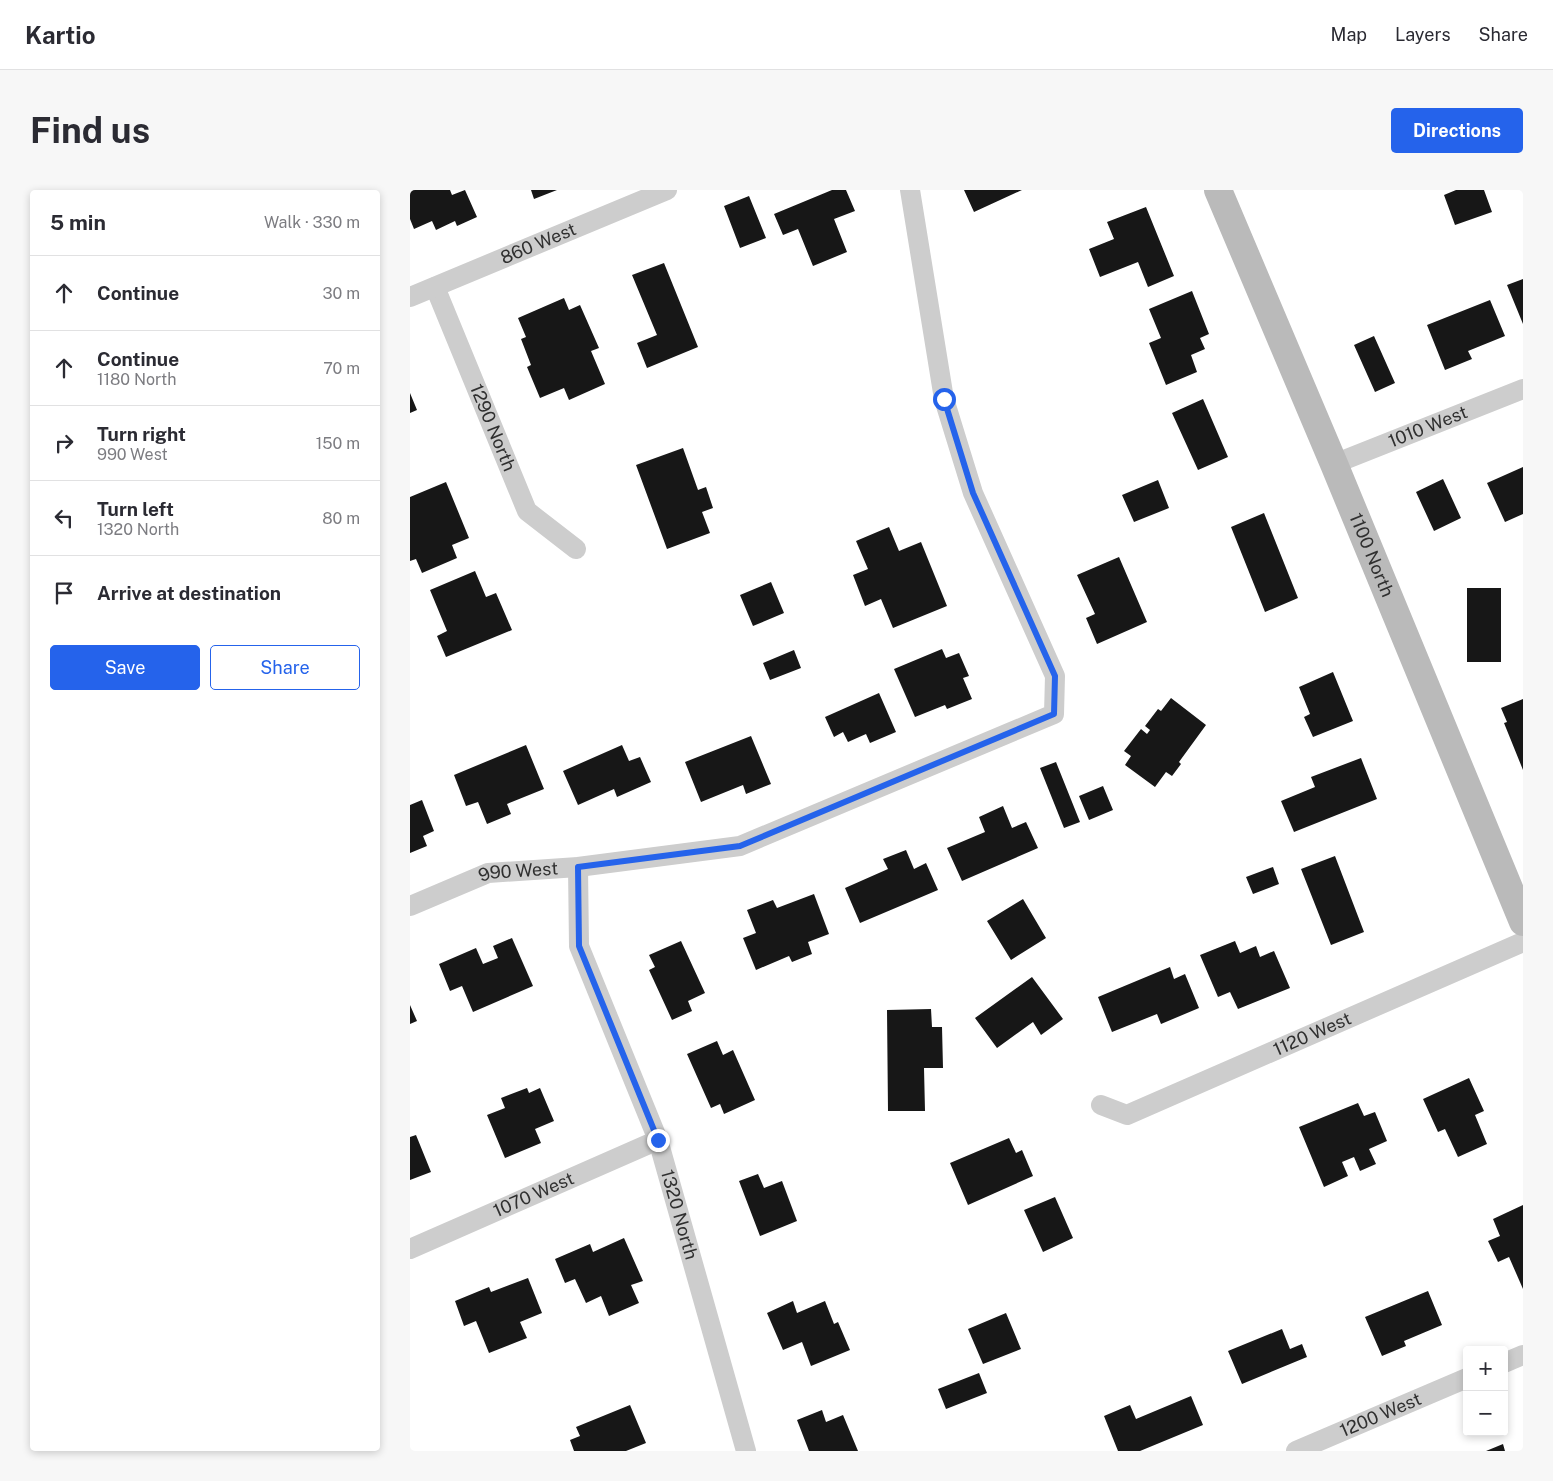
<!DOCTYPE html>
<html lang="en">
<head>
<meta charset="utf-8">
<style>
	body { margin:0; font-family:"Public Sans",sans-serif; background:#f7f7f7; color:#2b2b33 }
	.controls { position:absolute; right:15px; bottom:15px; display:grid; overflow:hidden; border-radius:5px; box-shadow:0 2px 8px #0003 }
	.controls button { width:45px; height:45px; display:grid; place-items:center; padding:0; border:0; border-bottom:1px solid #e1e1e2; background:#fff; color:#2b2b33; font:25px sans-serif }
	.stop { position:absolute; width:15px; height:15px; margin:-11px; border:4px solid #2563eb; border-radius:50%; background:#fff }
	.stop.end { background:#2563eb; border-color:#fff; box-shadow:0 1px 5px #0008 }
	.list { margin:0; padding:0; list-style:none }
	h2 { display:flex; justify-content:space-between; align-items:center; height:65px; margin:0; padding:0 20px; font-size:21px }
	h2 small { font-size:16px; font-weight:400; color:#7c7c81 }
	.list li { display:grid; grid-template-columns:32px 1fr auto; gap:15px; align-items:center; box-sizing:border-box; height:75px; padding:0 20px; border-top:1px solid #e1e1e2 }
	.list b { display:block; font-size:19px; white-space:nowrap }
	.list p { margin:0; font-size:16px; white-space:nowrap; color:#7c7c81 }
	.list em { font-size:16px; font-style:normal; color:#7c7c81 }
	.actions { display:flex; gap:10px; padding:15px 20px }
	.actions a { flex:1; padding:11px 0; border:1px solid #2563eb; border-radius:5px; text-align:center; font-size:18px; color:#2563eb }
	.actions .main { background:#2563eb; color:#fff }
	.icon { flex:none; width:28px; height:28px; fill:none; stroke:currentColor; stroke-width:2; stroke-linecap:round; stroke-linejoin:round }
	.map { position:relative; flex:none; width:1113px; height:1261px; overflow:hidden; border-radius:5px }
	header { display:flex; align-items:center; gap:30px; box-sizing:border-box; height:70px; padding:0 25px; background:#fff; border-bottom:1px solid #e1e1e2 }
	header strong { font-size:24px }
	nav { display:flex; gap:28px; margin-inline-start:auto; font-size:18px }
	.intro { display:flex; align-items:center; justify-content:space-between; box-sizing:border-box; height:120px; padding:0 30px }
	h1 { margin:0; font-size:35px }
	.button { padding:12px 22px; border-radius:5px; background:#2563eb; color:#fff; font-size:18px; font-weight:700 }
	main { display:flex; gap:30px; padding:0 30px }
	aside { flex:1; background:#fff; border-radius:5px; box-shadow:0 2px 8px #0003 }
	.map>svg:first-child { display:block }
	.building { fill:#171717 }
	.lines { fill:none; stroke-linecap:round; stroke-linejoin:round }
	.street { stroke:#cdcdcd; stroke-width:20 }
	.secondary { stroke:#bababa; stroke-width:28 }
	.route { stroke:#2563eb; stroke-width:6 }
	.labels { text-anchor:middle; stroke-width:5; stroke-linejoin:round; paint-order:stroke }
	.street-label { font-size:18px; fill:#303030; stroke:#fff }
</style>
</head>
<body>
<header>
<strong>Kartio</strong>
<nav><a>Map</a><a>Layers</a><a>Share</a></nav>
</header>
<div class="intro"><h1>Find us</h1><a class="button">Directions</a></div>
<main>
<aside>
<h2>5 min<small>Walk · 330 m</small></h2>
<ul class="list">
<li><svg class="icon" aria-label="ahead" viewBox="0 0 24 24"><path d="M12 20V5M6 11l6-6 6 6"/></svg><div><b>Continue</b></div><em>30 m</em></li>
<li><svg class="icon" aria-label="ahead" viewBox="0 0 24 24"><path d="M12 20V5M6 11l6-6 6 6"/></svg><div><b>Continue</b><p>1180 North</p></div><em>70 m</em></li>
<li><svg class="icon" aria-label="right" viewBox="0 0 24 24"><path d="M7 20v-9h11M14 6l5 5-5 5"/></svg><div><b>Turn right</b><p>990 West</p></div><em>150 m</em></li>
<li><svg class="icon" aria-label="left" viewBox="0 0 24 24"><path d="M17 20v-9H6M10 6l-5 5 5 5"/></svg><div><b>Turn left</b><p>1320 North</p></div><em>80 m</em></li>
<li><svg class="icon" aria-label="arrive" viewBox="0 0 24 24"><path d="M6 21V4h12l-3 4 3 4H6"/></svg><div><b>Arrive at destination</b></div></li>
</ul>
<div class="actions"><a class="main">Save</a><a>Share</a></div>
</aside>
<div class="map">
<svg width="1113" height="1261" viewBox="0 0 1113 1261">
	<rect width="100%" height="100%" fill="#fff"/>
	<path class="building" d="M0 0H40L42 5 55 0 67 27 47 36 45 31 26 40 22 31 4 39 0 29Z
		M121 0H147L124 9Z
		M422 0H436L445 21 424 29 437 62 403 76 388 39 373 45 364 24Z
		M554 0H612L564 22Z
		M1046 0H1074L1082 22 1045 35 1034 5Z
		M339 6 356 48 330 58 314 16Z
		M736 17 764 86 738 97 728 72 690 87 679 59 704 49 697 32Z
		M254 73 288 157 237 178 227 153 247 145 222 85Z
		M1113 89V134L1097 95Z
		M782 101 799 144 790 148 795 159 781 165 787 182 756 195 739 153 751 148 739 119Z
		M154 108 159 120 170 115 189 158 181 161 195 194 159 210 154 198 130 208 117 177 121 175 111 149 116 147 108 128Z
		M1080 110 1095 146 1058 161 1062 169 1035 180 1017 135Z
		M964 146 985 193 965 202 944 155Z
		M0 203 7 220 0 223Z
		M793 209 818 267 788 280 762 223Z
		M273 258 288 300 296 297 303 318 292 322 300 343 257 359 226 275Z
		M1113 277V324L1095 332 1077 293Z
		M1033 289 1051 328 1024 341 1006 302Z
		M748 290 759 318 724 332 712 305Z
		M36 292 59 348 42 355 47 368 12 383 6 369 0 371V307Z
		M854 323 888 408 855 422 821 337Z
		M479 337 489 361 511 352 537 416 483 438 471 409 455 416 443 385 458 379 446 351Z
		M709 367 737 432 687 454 676 428 685 424 667 385Z
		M65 381 76 407 86 403 102 440 36 467 27 446 37 441 20 400Z
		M361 392 374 423 343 436 330 405Z
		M1057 398H1091V472H1057Z
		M532 459 536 468 549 463 559 486 553 488 562 509 537 519 535 515 505 527 484 479Z
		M384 460 391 478 360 490 353 473Z
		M923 482 943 531 903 547 894 527 900 524 889 497Z
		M469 503 486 542 460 553 456 544 438 552 433 542 424 547 415 527Z
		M761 508 796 535 769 572 771 574 762 586 756 582 745 597 715 575 721 566 714 561 731 539 737 544 740 540 735 536 748 519 751 521Z
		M1113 509V580L1094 533 1097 532 1091 518Z
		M341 546 361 594 336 604 333 595 291 612 275 572Z
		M116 555 134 599 97 614 101 624 77 634 68 612 56 616 44 585Z
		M212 555 219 571 230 567 241 592 207 607 204 599 168 615 153 581Z
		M951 568 967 609 884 642 871 611 905 597 901 587Z
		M646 572 670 632 654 638 630 578Z
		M693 596 703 620 679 630 669 606Z
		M12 610 24 641 13 646 17 656 0 663V615Z
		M593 616 602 638 616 632 628 658 552 691 537 658 575 642 569 627Z
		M496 660 504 679 516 673 528 700 450 733 435 698 478 679 473 669Z
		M925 666 954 742 921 755 891 679Z
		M863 677 869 694 843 704 836 687Z
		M404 704 419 744 398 752 402 764 382 772 379 766 346 780 333 748 346 743 337 720 363 710 367 718Z
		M613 709 636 748 601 770 577 731Z
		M102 748 123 796 63 822 52 796 40 801 29 774 66 758 73 774 88 768 83 756Z
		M271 751 295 803 278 811 282 821 262 830 239 780 245 777 239 765Z
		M825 751 830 763 846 756 850 767 864 761 880 798 828 819 820 802 808 807 790 765Z
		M760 777 764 789 775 784 789 818 751 834 747 824 702 842 688 807Z
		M622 787 653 829 631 845 623 832 587 858 565 828Z
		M0 815 7 831 0 834Z
		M521 819 522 837H532L533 878H514L515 921H478L477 820Z
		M307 851 313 865 323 860 345 910 314 924 310 914 301 918 277 864Z
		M1059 888 1074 921 1065 925 1077 954 1048 967 1035 939 1028 942 1013 909Z
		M117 898 119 903 130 898 144 931 125 939 131 953 95 968 77 925 95 918 91 908Z
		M948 913 954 926 965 922 977 951 959 959 966 974 950 981 944 967 932 972 938 986 914 997 889 937Z
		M6 945 21 982 0 990V947Z
		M599 948 606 963 612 960 623 986 558 1015 540 973Z
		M348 984 354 998 372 991 387 1031 350 1046 329 991Z
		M645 1007 663 1048 633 1062 614 1020Z
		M1113 1015V1099L1099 1067 1088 1072 1078 1051 1090 1046 1083 1029Z
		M214 1048 233 1091 221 1095 229 1113 199 1126 191 1106 176 1113 165 1089 155 1093 145 1069 180 1054 183 1062Z
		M118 1088 132 1123 110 1132 117 1148 79 1163 66 1131 54 1136 45 1111 79 1097 81 1102Z
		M1018 1101 1032 1135 994 1151 996 1156 972 1166 955 1127Z
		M383 1111 387 1123 415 1111 424 1134 428 1132 440 1160 401 1176 392 1152 373 1160 357 1123Z
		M596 1123 611 1159 573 1174 558 1139Z
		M872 1139 880 1159 892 1154 897 1167 832 1194 818 1161Z
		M569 1183 577 1203 536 1219 528 1199Z
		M781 1206 793 1235 730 1261H708L694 1226 720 1215 726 1229Z
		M220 1215 236 1253 216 1261H164L160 1250 170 1246 166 1237Z
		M412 1220 416 1232 433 1225 448 1261H399L387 1230Z
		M1093 1254 1095 1261H1076Z"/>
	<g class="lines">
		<g class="street">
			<path id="s1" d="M25 97 117 321 166 359"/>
			<path id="s2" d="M0 107 257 0"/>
			<path id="s3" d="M924 274 1113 199"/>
			<path id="s4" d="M168 677 169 756 248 950 336 1261"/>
			<path id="s5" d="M0 716 78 683 168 677 330 656 644 524 645 486 563 303 534 209 500 0"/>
			<path id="s6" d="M691 915 717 925 1113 752"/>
			<path id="s7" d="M0 1059 248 950"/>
			<path d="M1094 1173 1113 1165"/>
			<path id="s8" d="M886 1261 1057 1188"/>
		</g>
		<path class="secondary" id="s9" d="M808 0 924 274 1113 732"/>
	</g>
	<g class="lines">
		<path class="route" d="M248 950 169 756 168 677 330 656 644 524 645 486 563 303 534 209"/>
	</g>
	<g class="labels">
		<g class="street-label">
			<text dy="6" stroke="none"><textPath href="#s2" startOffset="139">860 West</textPath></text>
			<text dy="6" stroke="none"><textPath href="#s3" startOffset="101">1010 West</textPath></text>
			<text dy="6" stroke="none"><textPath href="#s1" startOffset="152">1290 North</textPath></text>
			<text dy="6" stroke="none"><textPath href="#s9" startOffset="396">1100 North</textPath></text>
			<text dy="6" stroke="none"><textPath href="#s5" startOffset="115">990 West</textPath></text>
			<text dy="6" stroke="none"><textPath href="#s6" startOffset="230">1120 West</textPath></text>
			<text dy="6" stroke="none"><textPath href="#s7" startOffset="135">1070 West</textPath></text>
			<text dy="6" stroke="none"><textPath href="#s4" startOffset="366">1320 North</textPath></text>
			<text dy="6" stroke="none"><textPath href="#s8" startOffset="92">1200 West</textPath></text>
		</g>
	</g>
</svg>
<div class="controls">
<button>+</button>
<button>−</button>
</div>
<div class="stop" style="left:534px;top:209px"></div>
<div class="stop end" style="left:248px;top:950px"></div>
</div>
</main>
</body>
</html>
